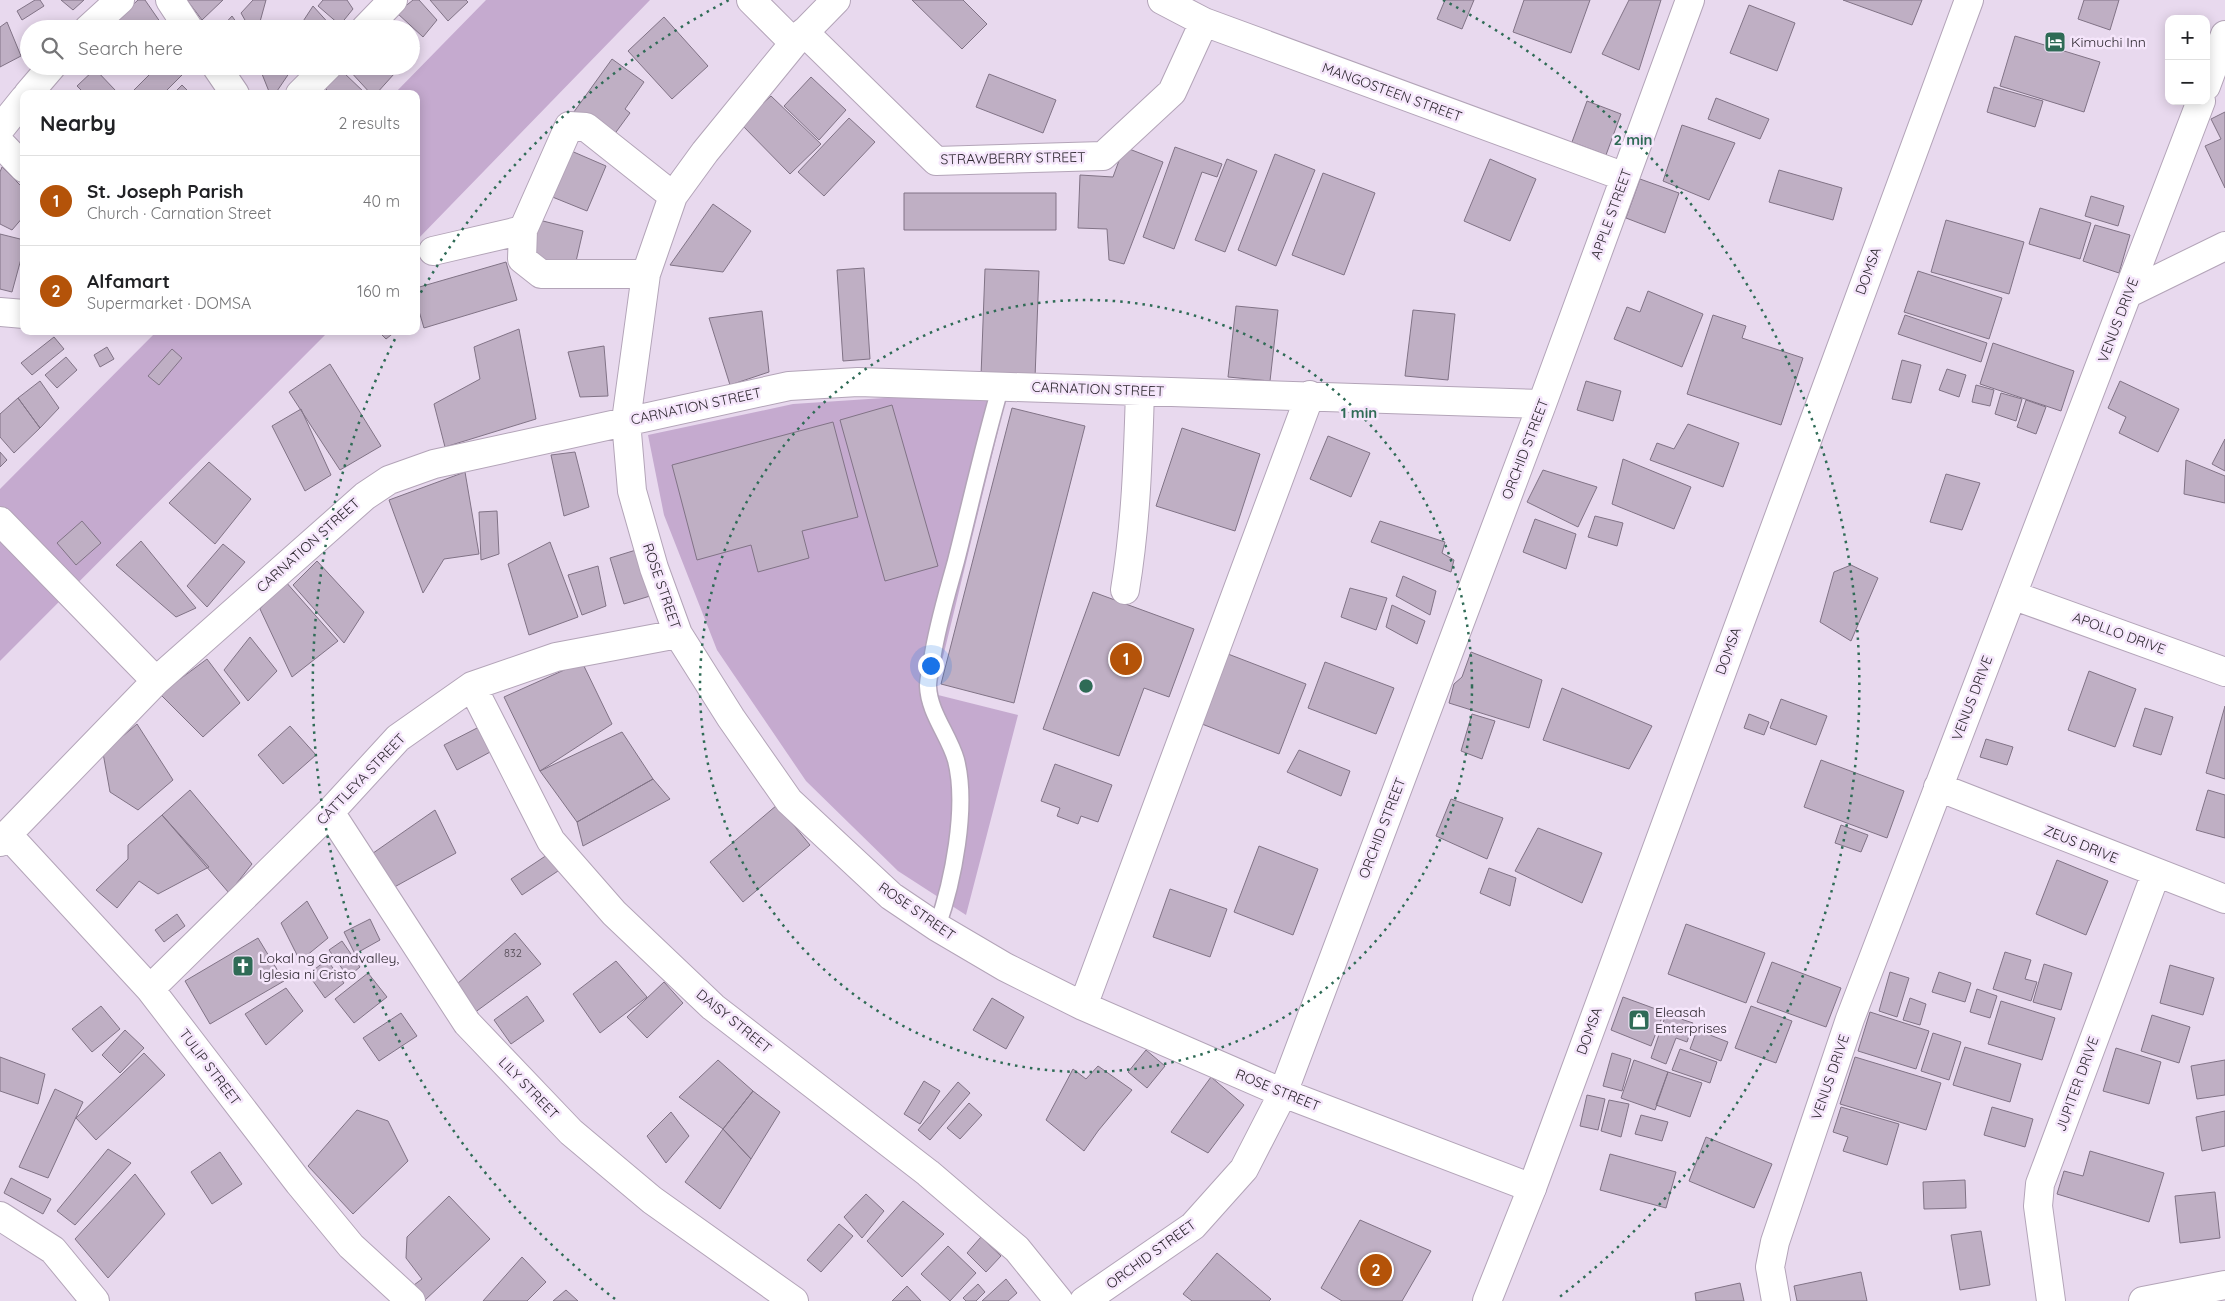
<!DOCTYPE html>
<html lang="en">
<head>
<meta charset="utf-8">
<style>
	body { margin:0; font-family:Quicksand,sans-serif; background:#f2f2f2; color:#202124 }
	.controls { position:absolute; right:15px; top:15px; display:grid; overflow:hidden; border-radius:10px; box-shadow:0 2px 12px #0003 }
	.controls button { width:45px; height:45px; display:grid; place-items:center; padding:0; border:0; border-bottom:1px solid #e0e0e0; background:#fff; color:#202124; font:25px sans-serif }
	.you { position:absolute; left:930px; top:665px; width:18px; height:18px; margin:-12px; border:4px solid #fff; border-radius:50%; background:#1a73e8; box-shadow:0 0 0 8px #1a73e833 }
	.badge { display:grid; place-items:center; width:32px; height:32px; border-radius:50%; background:#b45309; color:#fff; font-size:16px; font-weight:700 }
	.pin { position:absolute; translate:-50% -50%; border:2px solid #fff; box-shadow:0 1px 5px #0006 }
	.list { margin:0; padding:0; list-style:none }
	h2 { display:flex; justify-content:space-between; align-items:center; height:65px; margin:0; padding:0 20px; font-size:21px }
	h2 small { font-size:16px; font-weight:400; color:#757577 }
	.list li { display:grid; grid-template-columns:32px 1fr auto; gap:15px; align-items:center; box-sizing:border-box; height:90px; padding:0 20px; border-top:1px solid #e0e0e0 }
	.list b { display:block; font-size:19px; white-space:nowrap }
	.list p { margin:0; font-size:16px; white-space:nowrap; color:#757577 }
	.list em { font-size:16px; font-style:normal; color:#757577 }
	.icon { flex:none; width:28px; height:28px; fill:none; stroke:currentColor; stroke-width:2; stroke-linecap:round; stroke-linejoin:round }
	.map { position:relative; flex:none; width:2225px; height:1301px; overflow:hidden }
	.search { position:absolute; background:#fff; box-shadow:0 2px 12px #0003; left:20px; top:20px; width:400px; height:55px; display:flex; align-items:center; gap:12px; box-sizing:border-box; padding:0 18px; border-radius:28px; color:#757577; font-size:19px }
	.panel { position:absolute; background:#fff; box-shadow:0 2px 12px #0003; left:20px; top:90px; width:400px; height:245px; border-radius:10px }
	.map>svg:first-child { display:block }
	.green { fill:#c5aacf }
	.building { fill:#bfafc4; stroke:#817386 }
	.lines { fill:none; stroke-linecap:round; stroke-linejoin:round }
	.lane-casing { stroke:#b3a4b8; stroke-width:19 }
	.street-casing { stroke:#b3a4b8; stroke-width:30 }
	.secondary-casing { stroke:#b3a4b8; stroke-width:30 }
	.lane { stroke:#fff; stroke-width:16 }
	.street { stroke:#fff; stroke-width:28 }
	.secondary { stroke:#fff; stroke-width:28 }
	.ring { fill:none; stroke:#2f6b56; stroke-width:2.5; stroke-dasharray:2.5 5 }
	.labels { text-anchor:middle; stroke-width:5; stroke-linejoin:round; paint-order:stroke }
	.number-label { font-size:11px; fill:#524954 }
	.poi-label { font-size:14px; fill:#2d272f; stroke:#f5e6fb; text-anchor:start }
	.street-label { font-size:14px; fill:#2d272f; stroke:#f5e6fb }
	.centre { fill:#2f6b56; stroke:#f5e6fb; stroke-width:2.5 }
	.ring-label { font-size:15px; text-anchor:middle; font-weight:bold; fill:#2f6b56; stroke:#f5e6fb; stroke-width:5; stroke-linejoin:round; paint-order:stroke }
</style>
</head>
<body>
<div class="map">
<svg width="2225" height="1301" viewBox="0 0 2225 1301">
	<rect width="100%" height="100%" fill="#e8d9ee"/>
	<path class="green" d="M486 0H650L416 241V94H394Z
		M157 331H329L0 661V489Z
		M899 397 1006 398 934 694 1018 715 966 915 898 871 806 781 717 650 664 515 648 435 793 404Z"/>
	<path class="building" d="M35 0H40L44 6 22 20 17 11Z
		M61 0H84L73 10Z
		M138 0H145L165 29H107Z
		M187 0H223L202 20Z
		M253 0H266L258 29H250L241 13Z
		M323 0H347L353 9 340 25 318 6Z
		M413 0H419L437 20 423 37 397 13Z
		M430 0H466L468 2 448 21Z
		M912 0H963L987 24 962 49Z
		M1445 0H1474L1462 29 1437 19Z
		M1524 0H1590L1571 53 1513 32Z
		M1629 0H1661L1639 70 1602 54Z
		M1843 0H1922L1912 25Z
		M2084 0H2119L2110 30 2078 19Z
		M1749 5 1795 23 1777 71 1730 53Z
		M313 6 332 27 331 29H298Z
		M232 16 241 29H220Z
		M664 17 708 66 672 99 628 51Z
		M391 20 400 29H383Z
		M7 22 21 56 0 67V27Z
		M2015 36 2100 62 2084 112 2000 86Z
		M411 39 420 47 411 55Z
		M612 59 644 82 625 109 630 113 608 143 571 116Z
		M158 66H173L182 75 163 94H130Z
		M262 66H294L275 94H270L260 69Z
		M353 66H385L394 74 376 94H371L349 70Z
		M95 69 116 91 113 94H85L77 86Z
		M343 72 366 94H331L323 86Z
		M989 74 1056 100 1043 133 976 107Z
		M811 77 846 110 819 140 784 106Z
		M182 85 191 94H173Z
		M1994 87 2043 101 2035 127 1987 112Z
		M771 96 821 144 790 174 741 124Z
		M1716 98 1769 119 1760 139 1708 119Z
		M1587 101 1621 114 1606 155 1572 142Z
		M2225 112V188L2205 146 2221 139 2211 119Z
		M849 118 875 142 824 196 798 172Z
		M1682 125 1735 143 1709 200 1663 181Z
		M1124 147 1163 162 1124 264 1109 260 1107 229 1078 228 1080 175 1113 177Z
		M1175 147 1222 164 1217 177 1202 172 1174 249 1143 237Z
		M569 150 606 166 587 211 550 196Z
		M1275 154 1315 170 1276 266 1238 250Z
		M1227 159 1257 171 1225 252 1195 240Z
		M1490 159 1536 179 1510 241 1464 221Z
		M2 167 24 189V216L12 230 0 224V172Z
		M1779 170 1842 188 1833 220 1769 202Z
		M1323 173 1375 193 1344 275 1292 255Z
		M1640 179 1679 193 1665 233 1626 218Z
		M904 193H1056V230H904Z
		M2091 196 2124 206 2118 226 2085 216Z
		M713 204 751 231 723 272 670 265Z
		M2040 208 2091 223 2080 259 2029 244Z
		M539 220 583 231 574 270 529 259Z
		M1946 220 2024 242 2009 294 1931 272Z
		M2095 225 2130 235 2119 273 2083 261Z
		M0 234 24 240V248L12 292 0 289Z
		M506 262 517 300 424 328 416 301V288Z
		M864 268 870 359 843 361 837 270Z
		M985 269 1039 271 1035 378 981 376Z
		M1918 271 2002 298 1989 339 1904 312Z
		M1648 291 1703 314 1682 367 1614 339 1627 307 1640 312Z
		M1236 306 1278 310 1270 381 1228 377Z
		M1413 310 1455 314 1448 380 1405 376Z
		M762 311 769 372 730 385 709 318Z
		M1713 315 1746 326 1742 338 1803 358 1781 425 1687 394Z
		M1905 315 1987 343 1981 362 1898 334Z
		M519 329 536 419 445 447 434 404 480 379 474 347Z
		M378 331H396L386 339Z
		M54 337 64 349 32 375 21 363Z
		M1993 343 2074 371 2061 411 1980 384Z
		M604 346 608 396 580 397 568 352Z
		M107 347 114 359 100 367 94 355Z
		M172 349 182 358 159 385 148 376Z
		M66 357 77 370 57 388 45 375Z
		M1902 360 1921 365 1911 403 1892 399Z
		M330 364 381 446 340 470 289 392Z
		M1947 369 1966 375 1959 397 1939 390Z
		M40 381 59 408 40 428 18 398Z
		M1586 381 1621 391 1613 421 1577 410Z
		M2120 381 2179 409 2158 452 2119 433 2126 417 2108 408Z
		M1976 385 1994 390 1990 406 1972 402Z
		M2001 393 2022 399 2016 421 1995 414Z
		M18 398 40 428 14 453 0 437V414Z
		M2026 400 2046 407 2036 434 2017 427Z
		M892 405 938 566 885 581 840 420Z
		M1012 408 1085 426 1014 703 941 684Z
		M301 409 331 475 305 491 272 426Z
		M833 422 858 517 802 531 809 558 758 572 751 545 697 560 672 465Z
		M1688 424 1739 443 1723 487 1650 460 1657 443 1674 449Z
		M1182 428 1260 454 1235 531 1156 506Z
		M1328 436 1370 453 1351 497 1310 479Z
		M2225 439V471L2212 464Z
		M0 452 7 460 0 467Z
		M575 452 589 507 564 516 551 455Z
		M1623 459 1691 487 1674 529 1612 504Z
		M2186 460 2225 476V503L2184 494Z
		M209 462 251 499 215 544 169 503Z
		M1543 470 1597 487 1578 527 1527 502Z
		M465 472 479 554 444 559 423 593 389 500Z
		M1946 474 1980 483 1962 530 1930 522Z
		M497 511 499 554 481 560 479 512Z
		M1595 516 1623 523 1617 546 1588 537Z
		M1535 519 1576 534 1566 569 1523 552Z
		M82 521 101 543 76 565 57 543Z
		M1380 521 1445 542 1442 553 1454 560 1451 572 1371 542Z
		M141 541 196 608 176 617 116 565Z
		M550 542 578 617 529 635 508 564Z
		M223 544 245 562 207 607 187 586Z
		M636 550 650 596 624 604 610 558Z
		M317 561 364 612 344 643 293 585Z
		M1851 565 1878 578 1851 641 1820 622 1834 572Z
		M598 566 606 606 582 615 568 575Z
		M1403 576 1436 591 1430 615 1396 596Z
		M285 581 338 641 292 677 260 609Z
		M1350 588 1387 598 1376 630 1341 617Z
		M1093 592 1194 629 1169 697 1144 688 1119 756 1043 729Z
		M1392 605 1425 621 1417 644 1386 627Z
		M250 637 277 671 248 701 224 670Z
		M1471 652 1542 680 1529 728 1449 703 1454 684 1462 677Z
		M1228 654 1306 684 1279 754 1202 724Z
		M207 659 240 703 203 737 160 694Z
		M582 662 612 724 540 771 504 697Z
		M1325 662 1394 688 1376 734 1308 708Z
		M2089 671 2136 689 2115 747 2068 730Z
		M1562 688 1652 726 1629 769 1543 740Z
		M1781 699 1827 716 1816 745 1770 728Z
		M2225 706V779L2206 773Z
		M2145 708 2173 717 2161 755 2133 746Z
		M1472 714 1495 721 1482 759 1461 751Z
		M1749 714 1769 722 1764 735 1744 728Z
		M137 724 173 780 138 810 110 792 103 753Z
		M290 726 316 755 283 784 258 755Z
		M479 727 492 751 457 770 444 745Z
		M622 732 653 779 577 822 540 771Z
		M1986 739 2013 747 2007 765 1980 757Z
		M1299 750 1350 771 1341 796 1287 772Z
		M1821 760 1904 791 1887 838 1804 807Z
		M1055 764 1112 785 1098 822 1081 816 1078 824 1057 816 1060 808 1041 801Z
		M653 779 670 799 583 846 577 822Z
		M190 790 252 864 229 893 162 815Z
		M2208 790 2225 795V838L2196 830Z
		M1451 799 1503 818 1487 859 1436 836Z
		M777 805 810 845 743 902 710 862Z
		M435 810 456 853 389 890 366 858Z
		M162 815 209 867 158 894 139 881 117 908 96 890 128 859V845Z
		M1841 825 1868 835 1861 852 1835 843Z
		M1538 828 1602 853 1582 903 1515 871Z
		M1259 846 1318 869 1293 935 1234 912Z
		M547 855 558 871 522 895 511 879Z
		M2057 860 2108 881 2086 935 2036 914Z
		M1489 868 1516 878 1510 906 1480 893Z
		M1170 889 1227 909 1210 957 1153 937Z
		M307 901 328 938 300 961 281 923Z
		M177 914 185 926 164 942 155 930Z
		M370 919 380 940 355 954 344 932Z
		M1686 924 1765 953 1746 1003 1668 974Z
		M515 933 541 964 474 1013 457 984Z
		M258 938 284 981 210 1024 185 981Z
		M342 941 360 967 348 977 329 950Z
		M2005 952 2031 960 2025 979 2037 982 2031 1001 1993 989Z
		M327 960 344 983 325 998 308 974Z
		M616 961 647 997 600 1033 573 994Z
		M1772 962 1841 988 1826 1027 1757 1002Z
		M2044 964 2072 973 2061 1010 2033 1002Z
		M2170 965 2214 978 2203 1015 2160 1003Z
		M1890 972 1909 978 1897 1017 1879 1011Z
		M1939 972 1971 983 1965 1002 1932 992Z
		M368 973 387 997 354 1023 335 999Z
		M664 982 683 1003 647 1038 627 1017Z
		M286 988 303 1011 266 1045 245 1014Z
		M1977 989 1997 996 1990 1018 1970 1012Z
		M527 996 544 1021 511 1044 494 1020Z
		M1623 997 1664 1012 1651 1046 1611 1030Z
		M992 998 1024 1017 1006 1049 973 1030Z
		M1910 998 1926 1004 1920 1025 1903 1020Z
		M2001 1001 2055 1018 2042 1060 1988 1044Z
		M101 1006 120 1029 92 1052 72 1029Z
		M1751 1006 1792 1021 1776 1063 1735 1048Z
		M1870 1012 1929 1031 1916 1069 1858 1051Z
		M401 1013 417 1036 379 1061 363 1038Z
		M1666 1014 1693 1023 1687 1042 1676 1038 1666 1064 1651 1058Z
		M2152 1015 2190 1027 2179 1063 2141 1051Z
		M125 1030 144 1048 120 1073 102 1055Z
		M1697 1030 1728 1042 1721 1061 1690 1049Z
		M1933 1033 1961 1042 1949 1080 1921 1071Z
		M1965 1047 2021 1064 2010 1102 1953 1085Z
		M2116 1048 2161 1062 2149 1104 2103 1091Z
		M1680 1049 1717 1062 1710 1083 1672 1070Z
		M1146 1050 1165 1066 1147 1088 1128 1072Z
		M144 1053 165 1075 96 1140 76 1118Z
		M1612 1053 1631 1059 1622 1091 1603 1086Z
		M0 1057 45 1074 38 1104 0 1091Z
		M1855 1057 1941 1083 1926 1130 1840 1104Z
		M718 1060 753 1091 723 1129 679 1097Z
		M1634 1060 1668 1072 1655 1110 1621 1098Z
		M2225 1060V1095L2197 1099 2191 1066Z
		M1098 1066 1132 1090 1098 1131 1084 1151 1046 1120 1073 1069 1086 1079Z
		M1668 1072 1702 1083 1690 1117 1656 1105Z
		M1211 1077 1244 1105 1208 1153 1171 1132Z
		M924 1081 940 1091 920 1124 904 1114Z
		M958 1082 970 1093 930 1140 918 1130Z
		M55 1089 83 1102 48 1178 19 1167Z
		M753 1091 780 1112 751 1159 723 1129Z
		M1587 1095 1605 1099 1598 1130 1580 1126Z
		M1609 1100 1629 1104 1621 1137 1601 1131Z
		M969 1103 982 1115 960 1139 947 1128Z
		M1841 1107 1899 1124 1887 1165 1843 1151 1848 1137 1833 1132Z
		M1992 1107 2033 1119 2025 1147 1984 1135Z
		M357 1110 388 1121 408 1161 353 1214 308 1166Z
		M2225 1111V1146L2202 1151 2196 1117Z
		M671 1112 689 1136 666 1163 647 1136Z
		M1641 1115 1668 1122 1662 1141 1635 1134Z
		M723 1129 751 1159 720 1209 685 1182Z
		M1706 1137 1772 1164 1754 1208 1689 1181Z
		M108 1149 131 1163 75 1225 57 1211Z
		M2090 1151 2164 1173 2149 1222 2057 1194 2064 1171 2083 1176Z
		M220 1152 242 1184 212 1204 191 1172Z
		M1610 1154 1676 1172 1666 1208 1600 1190Z
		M135 1174 165 1214 108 1278 75 1239Z
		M11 1178 51 1199 43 1214 4 1193Z
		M1965 1180 1966 1208 1924 1209 1923 1182Z
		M2215 1192 2220 1238 2180 1243 2175 1196Z
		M866 1194 884 1211 862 1238 844 1217Z
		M449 1196 490 1239 424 1301 406 1291 422 1279 406 1258 407 1237Z
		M903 1201 944 1234 902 1277 867 1241Z
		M1360 1220 1431 1251 1402 1301H1342L1321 1288Z
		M839 1224 853 1236 821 1272 807 1260Z
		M1981 1231 1990 1285 1960 1290 1951 1235Z
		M981 1237 1001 1256 986 1272 967 1253Z
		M948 1246 976 1273 950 1301 921 1274Z
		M1217 1253 1271 1299 1269 1301H1192L1183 1294Z
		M522 1257 546 1282 527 1301H483Z
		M1861 1272 1867 1301H1797L1794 1286Z
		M1006 1279 1017 1293 1008 1301H982Z
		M1740 1283 1744 1301H1696L1695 1293Z
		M978 1284 985 1292 976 1301H966L963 1298Z
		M907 1286 921 1301H892Z
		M566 1290 578 1301H553Z"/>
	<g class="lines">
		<g class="lane-casing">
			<path id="lane" d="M937 927C953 882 968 807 956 760 949 735 929 713 928 686 928 678 931 668 932 660 937 626 947 594 956 561 971 502 984 443 1001 385"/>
		</g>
		<g class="street-casing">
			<path id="street" d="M170 0 189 29
				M751 0 794 43
				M836 0 794 43 705 152 673 196 646 274 626 421 632 491 654 568 678 634 731 718 789 801 891 896 937 927 1005 967 1083 1006 1283 1093 1532 1188
				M1162 0 1204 22 1625 177
				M88 29 120 0
				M365 29 393 0
				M804 32 936 161 1103 156 1172 92 1204 22
				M216 66 235 94
				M2206 86 2225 35
				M28 94 52 66
				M300 94 328 66
				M0 129 24 99
				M0 143 24 168
				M433 251 523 230
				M646 274H541L522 259 523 230 569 126 586 127 673 196
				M2129 293 2225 246
				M0 312 24 314
				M0 521 156 681
				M1125 590C1136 524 1138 458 1140 391
				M2012 595 2225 672
				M472 686 551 841 614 913 713 1007 928 1173 1017 1249 1059 1301
				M1938 787 2225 899
				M330 812 467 1023 571 1132 652 1200 794 1301
				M7 834 150 989 299 1183 351 1246 411 1301
				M0 842 156 681 365 496 389 480 434 464 789 386 858 382 1542 404
				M150 989 330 812 398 738 472 686 556 657 678 634
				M1083 1006 1310 395
				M0 1216 53 1250 95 1301
				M1084 1301 1193 1226 1244 1169 1283 1093 1542 404 1690 0
				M1776 1301 1770 1267 1775 1242 1850 1019 2201 101
				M2051 1301 2038 1206 2040 1184 2156 873"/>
		</g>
		<g class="secondary-casing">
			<path id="secondary" d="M1487 1301 1532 1188 1969 0
				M2143 1301 2225 1285"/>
		</g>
		<use href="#lane" class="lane"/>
		<use href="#street" class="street"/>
		<use href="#secondary" class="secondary"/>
	</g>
	<g class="ring">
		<circle cx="1086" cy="686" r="386"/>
		<path d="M615 1299A773 773 0 0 1 397 335M417 299A773 773 0 0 1 729 0M1443 0A773 773 0 0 1 1557 1299"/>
	</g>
	<defs>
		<g id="hotel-square" transform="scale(1.125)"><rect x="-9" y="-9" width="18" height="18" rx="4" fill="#2f6b56" stroke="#f5e6fb"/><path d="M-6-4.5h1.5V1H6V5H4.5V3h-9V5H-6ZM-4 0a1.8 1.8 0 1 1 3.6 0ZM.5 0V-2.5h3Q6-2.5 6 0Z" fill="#fff"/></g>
		<g id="church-square" transform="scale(1.125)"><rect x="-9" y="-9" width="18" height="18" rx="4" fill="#2f6b56" stroke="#f5e6fb"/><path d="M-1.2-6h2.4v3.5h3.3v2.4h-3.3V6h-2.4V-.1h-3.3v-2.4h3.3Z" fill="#fff"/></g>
		<g id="shop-square" transform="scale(1.125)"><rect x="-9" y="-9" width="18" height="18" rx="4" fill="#2f6b56" stroke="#f5e6fb"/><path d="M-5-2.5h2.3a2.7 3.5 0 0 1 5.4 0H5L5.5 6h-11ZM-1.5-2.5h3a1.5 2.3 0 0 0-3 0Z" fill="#fff"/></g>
	</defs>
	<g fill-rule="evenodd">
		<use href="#hotel-square" x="2055" y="42"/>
		<use href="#church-square" x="243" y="966"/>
		<use href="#shop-square" x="1639" y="1020"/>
	</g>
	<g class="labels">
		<g class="number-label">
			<text x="513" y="957">832</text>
		</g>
		<g class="poi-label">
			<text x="2071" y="47">Kimuchi Inn</text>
			<text x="259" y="963">Lokal ng Grandvalley,<tspan x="259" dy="16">Iglesia ni Cristo</tspan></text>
			<text x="1655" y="1017">Eleasah<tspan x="1655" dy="16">Enterprises</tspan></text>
		</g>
		<g class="street-label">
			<text transform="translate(1392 92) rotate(20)" y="5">MANGOSTEEN STREET</text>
			<text transform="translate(1013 158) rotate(-1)" y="5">STRAWBERRY STREET</text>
			<text transform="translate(1611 214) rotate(-70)" y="5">APPLE STREET</text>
			<text transform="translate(1868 271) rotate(-70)" y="5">DOMSA</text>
			<text transform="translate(2118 320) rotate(-69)" y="5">VENUS DRIVE</text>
			<text transform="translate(1098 389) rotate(2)" y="5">CARNATION STREET</text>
			<text transform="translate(696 406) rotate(-12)" y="5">CARNATION STREET</text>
			<text transform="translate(1525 449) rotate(-69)" y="5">ORCHID STREET</text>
			<text transform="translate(308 545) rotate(-42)" y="5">CARNATION STREET</text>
			<text transform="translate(662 586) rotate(71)" y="5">ROSE STREET</text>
			<text transform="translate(2119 633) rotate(20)" y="5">APOLLO DRIVE</text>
			<text transform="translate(1728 651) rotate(-70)" y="5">DOMSA</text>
			<text transform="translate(1972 698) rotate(-69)" y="5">VENUS DRIVE</text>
			<text transform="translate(361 779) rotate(-46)" y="5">CATTLEYA STREET</text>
			<text transform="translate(1382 828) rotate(-69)" y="5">ORCHID STREET</text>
			<text transform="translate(2081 844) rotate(22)" y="5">ZEUS DRIVE</text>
			<text transform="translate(917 911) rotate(35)" y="5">ROSE STREET</text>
			<text transform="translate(734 1021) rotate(39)" y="5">DAISY STREET</text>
			<text transform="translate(1589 1031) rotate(-70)" y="5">DOMSA</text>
			<text transform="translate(210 1067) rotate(53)" y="5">TULIP STREET</text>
			<text transform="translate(1830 1077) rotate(-71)" y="5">VENUS DRIVE</text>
			<text transform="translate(2077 1084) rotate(-70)" y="5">JUPITER DRIVE</text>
			<text transform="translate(529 1088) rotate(46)" y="5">LILY STREET</text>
			<text transform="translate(1278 1090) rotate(22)" y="5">ROSE STREET</text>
			<text transform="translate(1151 1254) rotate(-36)" y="5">ORCHID STREET</text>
		</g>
	</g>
	<circle cx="1086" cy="686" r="8" class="centre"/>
	<g class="ring-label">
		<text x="1633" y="145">2 min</text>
		<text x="1359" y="418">1 min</text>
	</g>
</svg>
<div class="controls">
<button>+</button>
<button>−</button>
</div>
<div class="you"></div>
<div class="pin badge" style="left:1126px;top:659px">1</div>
<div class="pin badge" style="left:1376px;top:1270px">2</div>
<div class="search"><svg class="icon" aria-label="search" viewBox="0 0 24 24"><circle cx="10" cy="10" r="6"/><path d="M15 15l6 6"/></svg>Search here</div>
<section class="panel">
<h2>Nearby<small>2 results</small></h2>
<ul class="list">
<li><span class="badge">1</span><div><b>St. Joseph Parish</b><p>Church · Carnation Street</p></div><em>40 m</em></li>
<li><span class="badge">2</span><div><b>Alfamart</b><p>Supermarket · DOMSA</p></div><em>160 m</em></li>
</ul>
</section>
</div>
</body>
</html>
